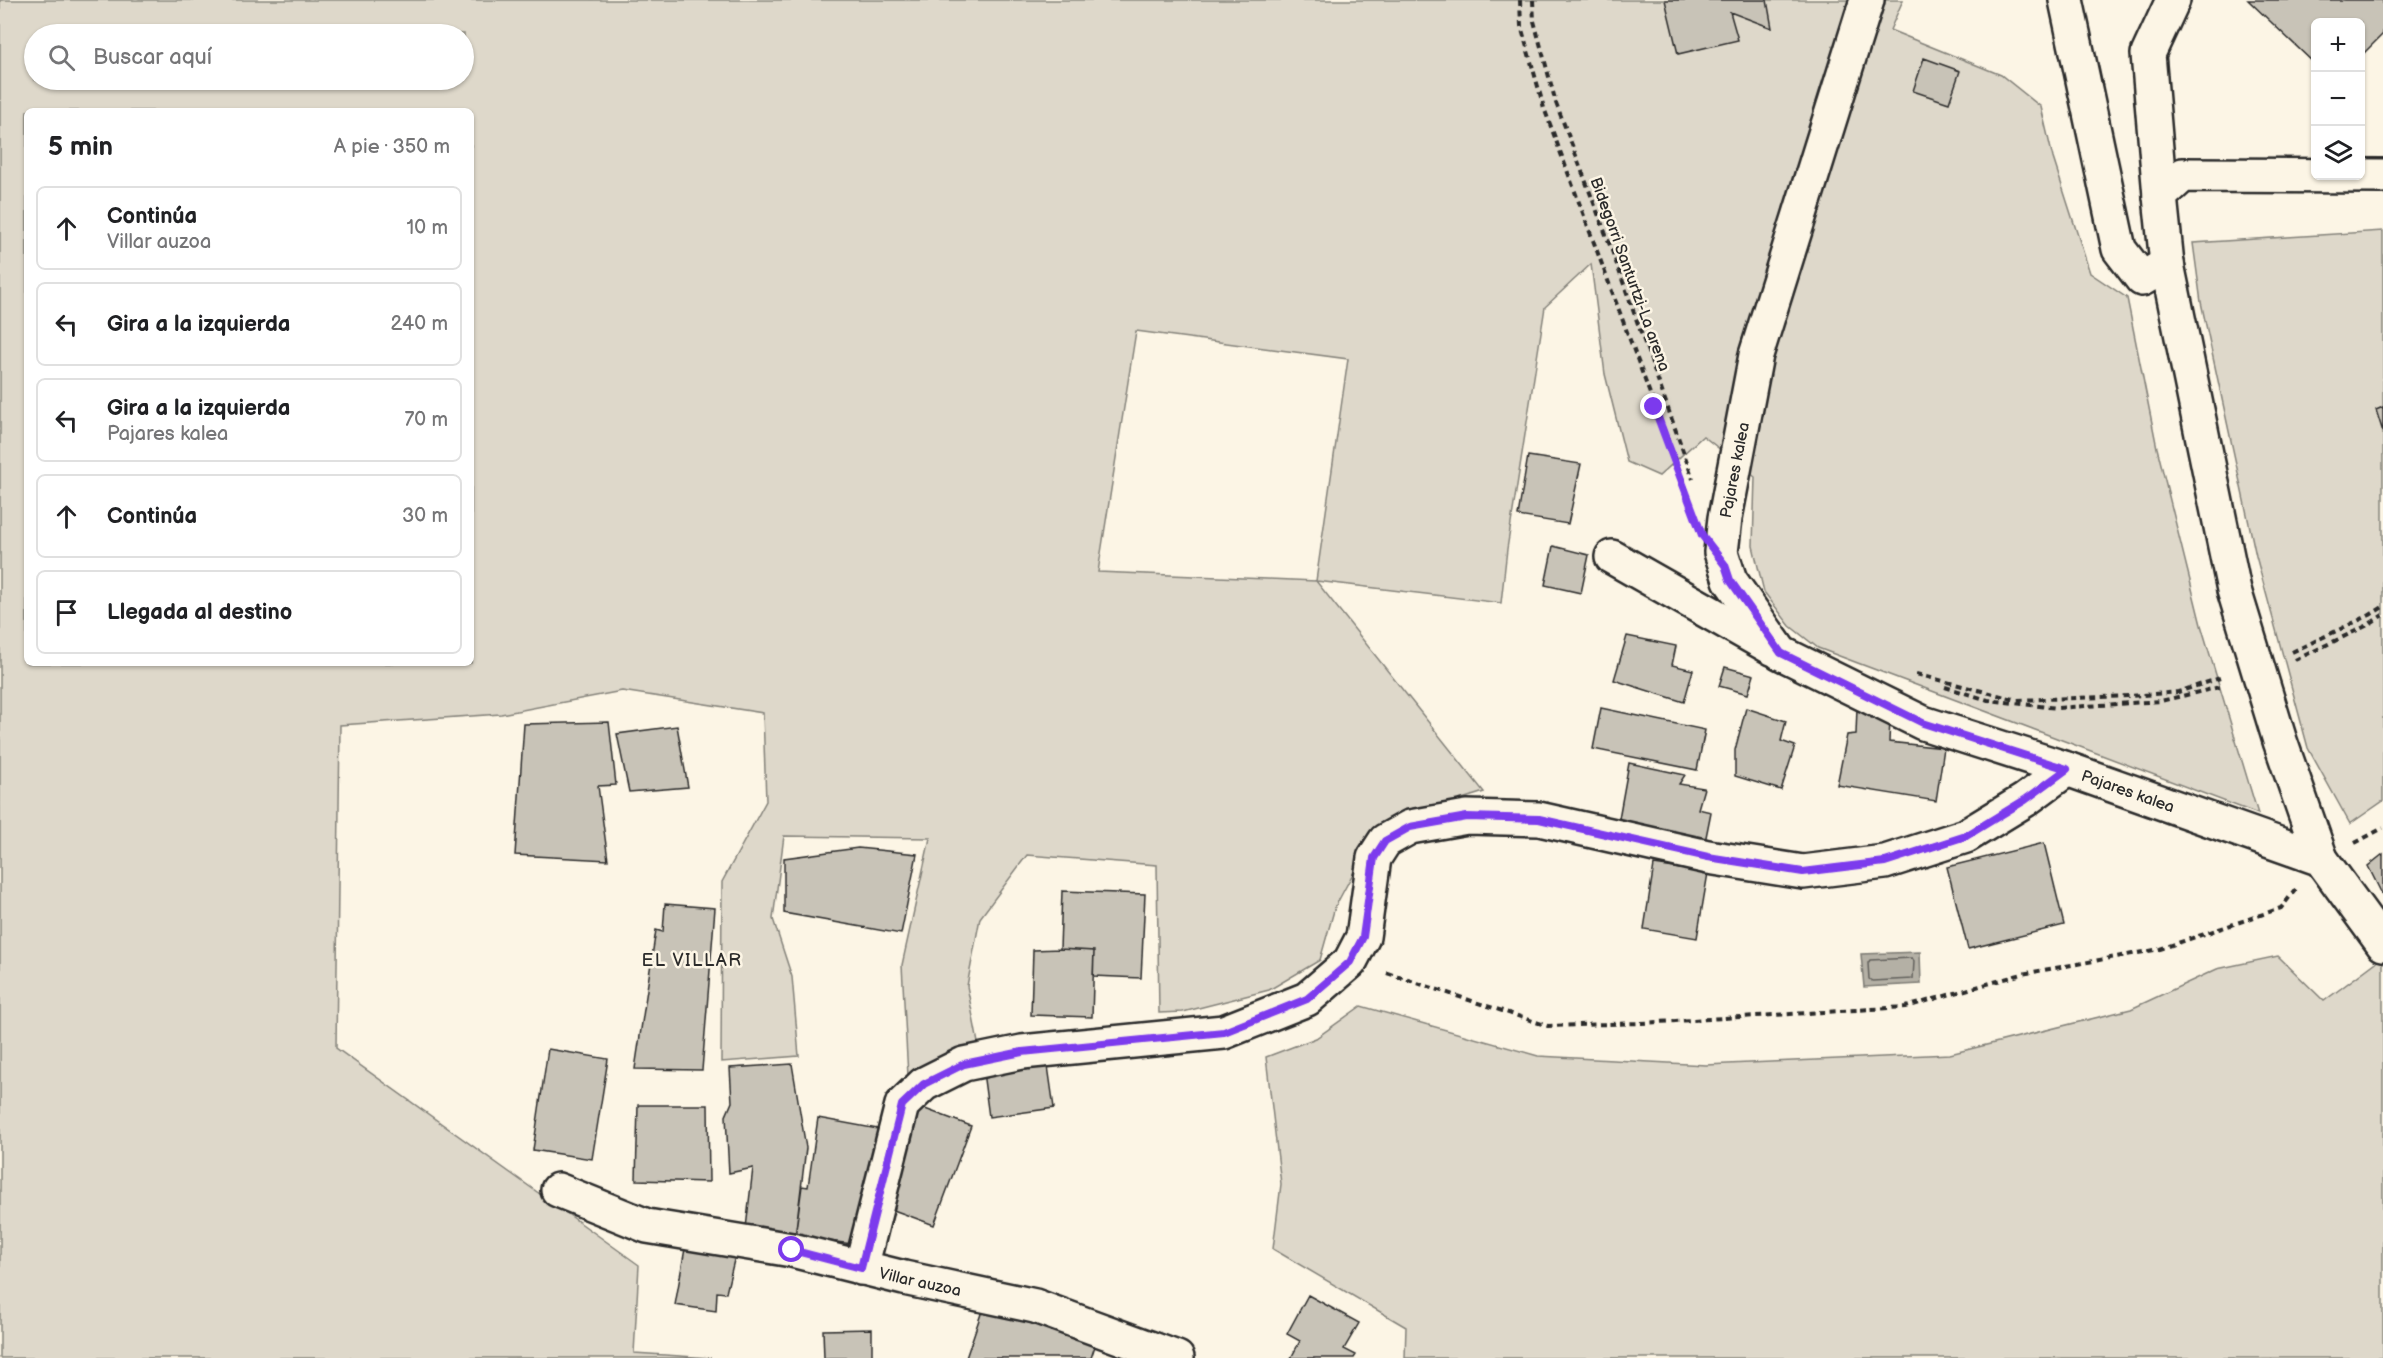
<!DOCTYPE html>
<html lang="es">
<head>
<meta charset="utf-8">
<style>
	body { margin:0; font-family:"Balsamiq Sans",sans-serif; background:#f6f6f6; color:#202124 }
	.controls { position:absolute; right:18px; top:18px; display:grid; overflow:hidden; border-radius:9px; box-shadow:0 2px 4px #0004 }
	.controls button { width:54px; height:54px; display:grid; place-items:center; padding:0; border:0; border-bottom:2px solid #e0e0e0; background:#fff; color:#202124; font:30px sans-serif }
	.stop { position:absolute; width:18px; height:18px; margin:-14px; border:4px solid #7c3aed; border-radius:50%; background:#fff }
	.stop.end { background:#7c3aed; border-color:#fff; box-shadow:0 2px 6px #0008 }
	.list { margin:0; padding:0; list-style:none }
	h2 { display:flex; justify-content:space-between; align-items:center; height:78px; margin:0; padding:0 24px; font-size:26px }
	h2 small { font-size:20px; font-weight:400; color:#757577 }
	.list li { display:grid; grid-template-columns:39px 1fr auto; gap:18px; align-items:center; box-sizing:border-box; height:84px; margin:0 12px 12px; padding:0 12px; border:2px solid #e0e0e0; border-radius:9px }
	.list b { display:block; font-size:22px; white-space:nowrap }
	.list p { margin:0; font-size:20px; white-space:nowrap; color:#757577 }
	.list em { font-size:20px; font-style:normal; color:#757577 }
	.icon { flex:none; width:33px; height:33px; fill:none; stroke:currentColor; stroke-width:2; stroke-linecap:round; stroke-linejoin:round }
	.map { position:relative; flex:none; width:2383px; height:1358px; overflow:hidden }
	.search { position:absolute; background:#fff; box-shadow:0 2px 4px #0004; left:24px; top:24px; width:450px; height:66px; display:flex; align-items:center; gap:15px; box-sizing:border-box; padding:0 21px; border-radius:33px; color:#757577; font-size:22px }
	.panel { position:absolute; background:#fff; box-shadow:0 2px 4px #0004; left:24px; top:108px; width:450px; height:558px; border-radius:9px }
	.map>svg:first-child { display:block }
	.green { fill:#ded8ca; stroke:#84827a; stroke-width:1.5; fill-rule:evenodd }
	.water { fill:#b4b0a5; stroke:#7d7b74; stroke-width:1.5 }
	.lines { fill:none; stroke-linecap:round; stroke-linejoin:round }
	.shore { stroke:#62605c; stroke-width:1.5 }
	.building { fill:#c8c3b7; stroke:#2b2b2b; stroke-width:1.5 }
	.minor-casing { stroke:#2b2b2b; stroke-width:38 }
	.path { stroke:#2b2b2b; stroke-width:4; stroke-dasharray:6 4.5; stroke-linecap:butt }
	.minor { stroke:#fcf5e5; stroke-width:33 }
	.route { stroke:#7c3aed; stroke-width:8 }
	.labels { text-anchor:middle; stroke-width:5; stroke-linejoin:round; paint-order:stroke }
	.street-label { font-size:16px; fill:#2b2b2b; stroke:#fcf5e5 }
	.neighbourhood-label { font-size:18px; letter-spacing:1.5px; fill:#2b2b2b; stroke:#fcf5e5 }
</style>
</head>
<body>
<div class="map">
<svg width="2383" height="1358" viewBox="0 0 2383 1358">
	<rect width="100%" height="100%" fill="#fcf5e5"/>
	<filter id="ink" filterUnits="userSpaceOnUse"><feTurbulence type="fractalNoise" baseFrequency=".0167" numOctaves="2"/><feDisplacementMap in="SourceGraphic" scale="12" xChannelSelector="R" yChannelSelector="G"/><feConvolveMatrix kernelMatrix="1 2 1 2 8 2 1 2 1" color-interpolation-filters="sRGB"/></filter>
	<g filter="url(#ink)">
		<path class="green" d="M0 0H1903L1890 30 2001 75 2041 107 2053 158 2090 273 2127 298 2157 448 2201 625 2258 814 1818 648 1790 626 1764 592 1753 546 1755 477 1703 436 1659 476 1627 462 1605 374 1591 264 1545 307 1507 549 1501 603 1316 581 1484 792 1379 825 1335 907 1320 960 1269 990 1183 1012 1159 1013 1157 865 1027 855 980 918 967 986 979 1048 908 1076 902 965 930 838 784 836 773 919 792 977 799 1056 721 1062 722 882 766 801 763 713 622 691 501 714 340 725 336 1048 639 1265 634 1353 711 1358H0ZM34 34H464V80H34ZM27 111H471V663H27ZM1136 331 1348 359 1316 581 1098 572Z
			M2383 231V801L2350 824 2308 748 2256 556 2201 302 2193 243Z
			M2278 956 2324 1001 2383 957V1358H1405L1406 1327 1273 1249 1281 1184 1266 1057 1316 1038 1361 1006 1538 1056 1706 1065 1950 1054 2131 1009 2217 969Z"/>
		<path class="water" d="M1920 952 1921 984 1864 987 1861 954Z"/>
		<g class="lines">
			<path class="shore" d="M1912 958 1914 961 1913 979 1872 981 1869 979 1868 963 1870 960Z"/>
		</g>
		<path class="building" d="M1665 0H1767L1772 28 1730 12 1738 40 1678 54Z
			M2248 0H2383V34L2360 57V22H2316V65Z
			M1924 58 1960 71 1949 103 1913 91Z
			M2383 407V432L2376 410Z
			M1528 456 1581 464 1568 524 1518 516Z
			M1553 546 1589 555 1581 593 1545 585Z
			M1627 636 1676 646 1672 665 1693 670 1684 702 1614 680Z
			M1725 667 1754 675 1748 694 1719 686Z
			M1601 708 1705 730 1697 770 1593 749Z
			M1746 708 1786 721 1781 741 1795 746 1781 790 1735 776V750Z
			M1857 708 1890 717 1889 742 1944 748 1936 801 1837 785 1847 735 1856 734Z
			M609 722 616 785 598 786 608 860 515 855 524 724Z
			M677 726 688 787 629 792 617 734Z
			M1629 763 1685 775 1679 784 1704 788 1698 809 1711 812 1705 842 1618 824Z
			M2044 843 2064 925 1968 949 1947 867Z
			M858 848 917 854 901 934 784 913V858Z
			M2383 854V896L2368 866Z
			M1654 865 1708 873 1697 938 1644 929Z
			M1062 891 1145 894 1141 978 1093 976 1094 951 1060 949Z
			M665 904 715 908 702 1070 635 1069 656 930 663 932Z
			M1060 949 1094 951 1092 1017 1031 1015 1033 950Z
			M548 1049 608 1059 592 1159 533 1150Z
			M1047 1059 1054 1108 989 1117 983 1072Z
			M792 1064 806 1148 795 1237 746 1228 753 1168 729 1173 726 1116 732 1102 730 1068Z
			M638 1105H708L709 1182 636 1180Z
			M917 1106 971 1126 934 1225 880 1205Z
			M818 1118 889 1131 861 1245 795 1237 802 1186 808 1187Z
			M686 1243 736 1252 726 1293 717 1292 716 1311 675 1305Z
			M1308 1295 1359 1323 1344 1349 1356 1355 1354 1358H1291L1300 1341 1287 1334Z
			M986 1299 1098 1337 1091 1358H966Z
			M872 1329V1358H824L823 1330Z"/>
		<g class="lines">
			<g class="minor-casing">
				<g id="minor">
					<path id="s1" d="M1867 0 1756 355 1725 518 1721 552 1730 580 1781 653 1923 723 2067 769 2321 859 2383 944"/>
					<path d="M2066 0 2119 249 2142 279 2167 264 2234 590 2280 741 2321 859"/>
					<path d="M2160 196 2148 54 2173 0"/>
					<path d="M2167 264 2160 196 2183 175 2383 176"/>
					<path d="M1612 557 1774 649"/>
					<path id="s2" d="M558 1190 647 1226 792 1250 904 1278 1035 1306 1177 1358"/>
					<path d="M861 1268 902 1105 924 1084 964 1064 1022 1052 1224 1032 1307 999 1350 962 1363 937 1374 858 1385 841 1410 827 1467 817 1539 819 1708 857 1803 872 1885 862 1966 836 2025 800 2067 769"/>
				</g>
			</g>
			<path class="path" d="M1520 0 1521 26 1544 108 1689 499
				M1533 0 1534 21 1556 103 1611 248 1693 479
				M2292 652 2370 615 2383 607
				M2295 660 2366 626 2383 615
				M1916 674 2017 700 2131 696 2178 692 2220 678
				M1945 687 1988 700 2057 708 2161 701 2224 686
				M2355 843 2383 828
				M1387 973 1548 1026 1642 1023 1906 1007 2022 974 2160 949 2281 908 2296 889"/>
			<use href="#minor" class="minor"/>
		</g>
	</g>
	<g class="lines" filter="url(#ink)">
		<path class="route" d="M792 1250 861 1268 902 1105 924 1084 964 1064 1022 1052 1224 1032 1307 999 1350 962 1363 937 1374 858 1385 841 1410 827 1467 817 1539 819 1708 857 1803 872 1885 862 1966 836 2025 800 2067 769 1923 723 1781 653 1730 580 1725 565 1702 535 1654 407"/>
	</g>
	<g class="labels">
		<g class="street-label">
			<text transform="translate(1631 274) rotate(70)" y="6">Bidegorri Santurtzi-La arena</text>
			<text transform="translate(1734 470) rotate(-79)" y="6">Pajares kalea</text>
			<text dy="6" stroke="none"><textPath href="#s1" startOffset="1065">Pajares kalea</textPath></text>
			<text dy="6" stroke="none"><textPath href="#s2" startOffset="375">Villar auzoa</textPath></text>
		</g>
		<g class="neighbourhood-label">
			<text x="692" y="966">EL VILLAR</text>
		</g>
	</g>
</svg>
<div class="controls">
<button>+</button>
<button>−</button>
<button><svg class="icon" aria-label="layers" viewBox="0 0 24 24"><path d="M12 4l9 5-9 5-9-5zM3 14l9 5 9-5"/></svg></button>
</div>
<div class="stop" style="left:792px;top:1250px"></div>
<div class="stop end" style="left:1654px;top:407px"></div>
<div class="search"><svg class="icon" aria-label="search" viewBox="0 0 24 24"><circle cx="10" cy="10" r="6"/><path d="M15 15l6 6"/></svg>Buscar aquí</div>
<section class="panel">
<h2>5 min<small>A pie · 350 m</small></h2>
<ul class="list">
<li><svg class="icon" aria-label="ahead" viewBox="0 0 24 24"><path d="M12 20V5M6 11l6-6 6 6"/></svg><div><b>Continúa</b><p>Villar auzoa</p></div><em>10 m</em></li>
<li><svg class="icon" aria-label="left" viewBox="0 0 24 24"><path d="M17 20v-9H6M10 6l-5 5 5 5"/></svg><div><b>Gira a la izquierda</b></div><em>240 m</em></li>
<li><svg class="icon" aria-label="left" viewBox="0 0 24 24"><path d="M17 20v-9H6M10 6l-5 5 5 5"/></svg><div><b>Gira a la izquierda</b><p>Pajares kalea</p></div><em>70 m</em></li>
<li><svg class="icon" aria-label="ahead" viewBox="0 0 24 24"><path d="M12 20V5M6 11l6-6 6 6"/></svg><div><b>Continúa</b></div><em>30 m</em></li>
<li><svg class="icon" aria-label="arrive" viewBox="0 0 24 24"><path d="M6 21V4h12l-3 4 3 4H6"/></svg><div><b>Llegada al destino</b></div></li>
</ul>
</section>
</div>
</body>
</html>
